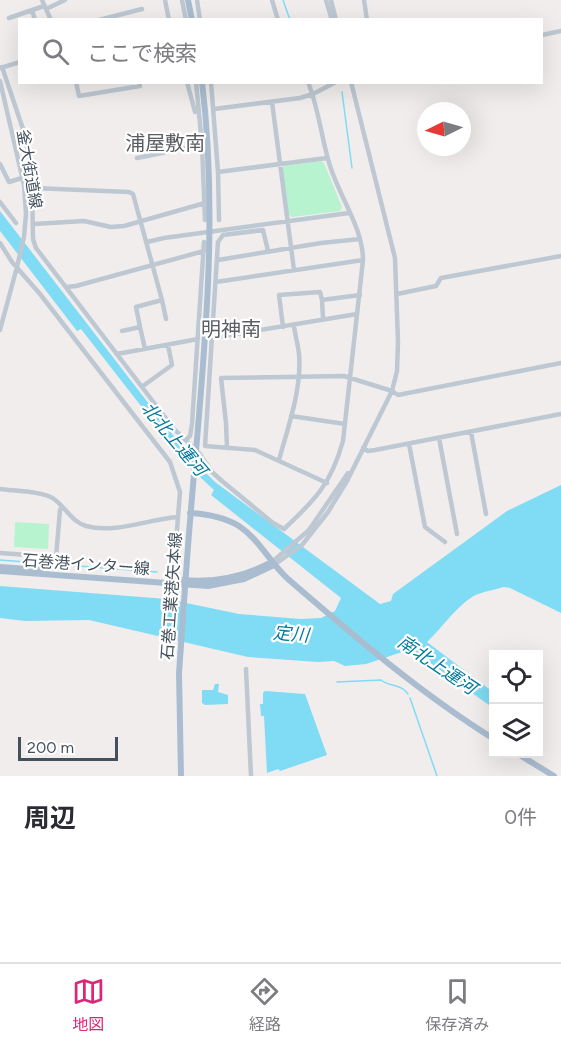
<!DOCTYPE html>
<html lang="ja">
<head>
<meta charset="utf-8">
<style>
	body { margin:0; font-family:Figtree,"Noto Sans JP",sans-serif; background:#f2f2f3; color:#2b2b33 }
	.controls { position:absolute; right:18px; bottom:18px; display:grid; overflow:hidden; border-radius:0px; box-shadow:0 6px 24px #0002 }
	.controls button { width:54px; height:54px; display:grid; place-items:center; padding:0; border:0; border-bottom:2px solid #e1e1e2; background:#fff; color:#2b2b33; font:30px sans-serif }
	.compass { position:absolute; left:417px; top:102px; width:54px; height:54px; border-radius:50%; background:#fff; box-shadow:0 6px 24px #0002; rotate:265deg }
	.scale { position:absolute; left:18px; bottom:15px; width:100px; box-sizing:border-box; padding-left:6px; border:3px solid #44515d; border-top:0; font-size:16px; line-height:21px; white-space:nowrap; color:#44515d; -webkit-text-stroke:4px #fff; paint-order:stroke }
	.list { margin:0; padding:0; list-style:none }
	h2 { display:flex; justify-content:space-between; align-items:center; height:78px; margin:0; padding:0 24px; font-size:26px }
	h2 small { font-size:20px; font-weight:400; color:#7c7c81 }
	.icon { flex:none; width:33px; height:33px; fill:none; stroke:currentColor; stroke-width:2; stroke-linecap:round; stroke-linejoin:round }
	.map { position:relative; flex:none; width:561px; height:776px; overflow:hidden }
	.search { position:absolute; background:#fff; box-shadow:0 6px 24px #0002; left:18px; right:18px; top:18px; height:66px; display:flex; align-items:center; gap:15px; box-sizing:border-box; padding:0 21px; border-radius:0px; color:#7c7c81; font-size:22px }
	.sheet { height:186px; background:#fff }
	nav { display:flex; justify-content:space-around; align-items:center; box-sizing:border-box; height:84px; border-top:2px solid #e1e1e2; background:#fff; font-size:16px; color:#7c7c81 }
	nav a { display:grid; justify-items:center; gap:3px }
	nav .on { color:#db2777 }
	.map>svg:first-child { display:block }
	.green { fill:#b7f3cf }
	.water { fill:#80dbf5 }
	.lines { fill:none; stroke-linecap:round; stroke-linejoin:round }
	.stream { stroke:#80dbf5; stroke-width:1.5 }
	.minor { stroke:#bdc8d2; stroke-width:4.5 }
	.major { stroke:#aabdd0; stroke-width:6 }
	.major-bridge { stroke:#aabdd0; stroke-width:6 }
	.labels { text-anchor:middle; stroke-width:4.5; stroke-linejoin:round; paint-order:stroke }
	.street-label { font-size:16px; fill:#44515d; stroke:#fff }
	.water-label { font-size:18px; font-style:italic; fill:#037a9c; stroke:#fff }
	.quarter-label { font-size:20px; fill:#5a5e63; stroke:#fff }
</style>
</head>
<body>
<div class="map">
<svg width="561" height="776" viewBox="0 0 561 776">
	<rect width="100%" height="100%" fill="#f1eded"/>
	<path class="green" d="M321 161 324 163 342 207 340 211 292 217 288 214 282 168 284 166Z
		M15 522 49 524 48 549 14 547Z"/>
	<path class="water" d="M0 211 190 457 215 482 380 604 391 601 393 594 507 511 561 485V613L510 588 504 587C494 590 480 592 472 597 454 609 442 628 427 642L493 692V708L411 649 366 664 345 666 334 661 318 662 248 657 89 620 25 621 0 618V586L167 599 239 614 301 619 321 618 335 611 341 598 211 495 214 490 187 465 81 329 77 331 0 231Z
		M215 684H219L218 692 228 695V704L205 705 202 703V690H213Z
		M265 691 305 694 327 755 280 771 278 769 267 773 264 716H261L260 704H263V693Z"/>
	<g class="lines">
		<path class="stream" d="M283 0 290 20
			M342 92 352 168
			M0 560 157 572
			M337 682 381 680C390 687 402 684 408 694
			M410 698 437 776"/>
		<path class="minor" d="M42 0 51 20
			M165 0 169 20
			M182 0 186 20
			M197 0 200 20
			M272 0 278 20
			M326 0 332 20
			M331 0 336 20
			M364 0 367 20
			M46 9 65 0
			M32 10 35 20
			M9 18 44 6
			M99 20 142 9
			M542 35 561 31
			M2 67 23 129 33 174
			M0 68 20 62
			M0 81 24 185 26 214 24 237 17 267 0 330
			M76 82 79 96 140 86 139 82
			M187 82 195 112 199 111
			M196 82 202 145 205 220
			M211 82 218 172 219 220
			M272 102 294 270
			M214 109 300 98 313 94 336 82
			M137 158 202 145
			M0 164 9 182 25 177 32 183 33 239 36 248 174 429 199 453 212 472 222 481 273 523 284 529
			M218 172 327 158
			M33 188 129 192 133 194 162 300
			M0 202 16 223
			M34 224 84 221 111 227 124 226 205 203
			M147 242 164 238 349 213
			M0 243 12 262 40 294 170 462 180 492 173 580
			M268 251 263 230 223 235 218 242 205 446 255 450 327 483
			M218 260 321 243 360 239
			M216 282 363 260
			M67 287 76 286 204 251
			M397 294 436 286 441 278 561 256
			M322 300 323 319
			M140 327 136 307 162 300 166 319
			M283 327 279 295 320 292 322 300 360 295
			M122 331 140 327 145 349
			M212 338 357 314
			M117 354 198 339
			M143 386 172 365 168 345
			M291 416 345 424
			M471 432 486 514
			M439 438 457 534
			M186 440 190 436 192 424 204 242
			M409 444 425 527 445 542
			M227 448 226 423 221 378 344 376 392 391 398 395 561 363
			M363 448 368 451 375 450 561 414
			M279 460C288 427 302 389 299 354 298 344 295 335 294 326
			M0 489C14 491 43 491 54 499 65 507 72 522 86 526 115 534 149 519 178 517
			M284 529C315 500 331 484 343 441L363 260C363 226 336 192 328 159 321 134 318 107 308 82
			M0 553 56 557 60 510 62 507
			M272 562 309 530 348 473
			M274 565 302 545 328 512 347 481 392 391 397 371 398 342 395 258 351 82
			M48 570 49 557
			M246 669 251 776"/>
		<path class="major" d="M188 0 192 20
			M190 513C207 514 224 517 239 526 259 539 270 563 288 579 354 636 420 693 494 739
			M0 567 41 570
			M0 571 208 586 244 579 274 565
			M186 574C197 411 222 246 202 82
			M183 580C216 583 243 577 272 562
			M179 673 181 776
			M518 754 554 776"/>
		<path class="major-bridge" d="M179 673 186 574"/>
	</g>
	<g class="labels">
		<g class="street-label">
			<text transform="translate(30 169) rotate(80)" y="6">釜大街道線</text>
			<text transform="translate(86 564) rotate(4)" y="6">石巻港インター線</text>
			<text transform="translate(171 596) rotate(-86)" y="6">石巻工業港矢本線</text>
		</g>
		<g class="water-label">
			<text transform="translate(174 439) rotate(50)" y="6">北北上運河</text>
			<text transform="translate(291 634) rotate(5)" y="6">定川</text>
			<text transform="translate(437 665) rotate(34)" y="6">南北上運河</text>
		</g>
		<g class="quarter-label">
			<text x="165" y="150">浦屋敷南</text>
			<text x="231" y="336">明神南</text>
		</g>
	</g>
</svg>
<div class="controls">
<button><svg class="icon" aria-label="locate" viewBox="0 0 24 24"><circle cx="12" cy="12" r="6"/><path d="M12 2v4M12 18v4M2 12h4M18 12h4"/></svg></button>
<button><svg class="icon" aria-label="layers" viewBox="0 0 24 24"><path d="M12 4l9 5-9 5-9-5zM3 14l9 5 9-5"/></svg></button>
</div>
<svg class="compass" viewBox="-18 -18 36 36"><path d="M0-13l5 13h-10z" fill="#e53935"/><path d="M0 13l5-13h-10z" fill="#7c7c81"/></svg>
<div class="scale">200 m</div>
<div class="search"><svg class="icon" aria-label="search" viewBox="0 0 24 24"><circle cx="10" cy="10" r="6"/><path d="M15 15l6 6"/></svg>ここで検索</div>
</div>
<section class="sheet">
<h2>周辺<small>0件</small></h2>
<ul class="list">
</ul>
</section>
<nav>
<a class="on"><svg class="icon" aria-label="map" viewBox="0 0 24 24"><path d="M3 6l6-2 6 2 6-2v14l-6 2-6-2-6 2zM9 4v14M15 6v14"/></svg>地図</a>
<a><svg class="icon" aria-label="directions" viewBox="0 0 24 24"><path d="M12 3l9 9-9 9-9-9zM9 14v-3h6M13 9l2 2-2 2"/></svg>経路</a>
<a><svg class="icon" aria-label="saved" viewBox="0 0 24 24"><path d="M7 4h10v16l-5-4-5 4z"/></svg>保存済み</a>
</nav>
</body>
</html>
